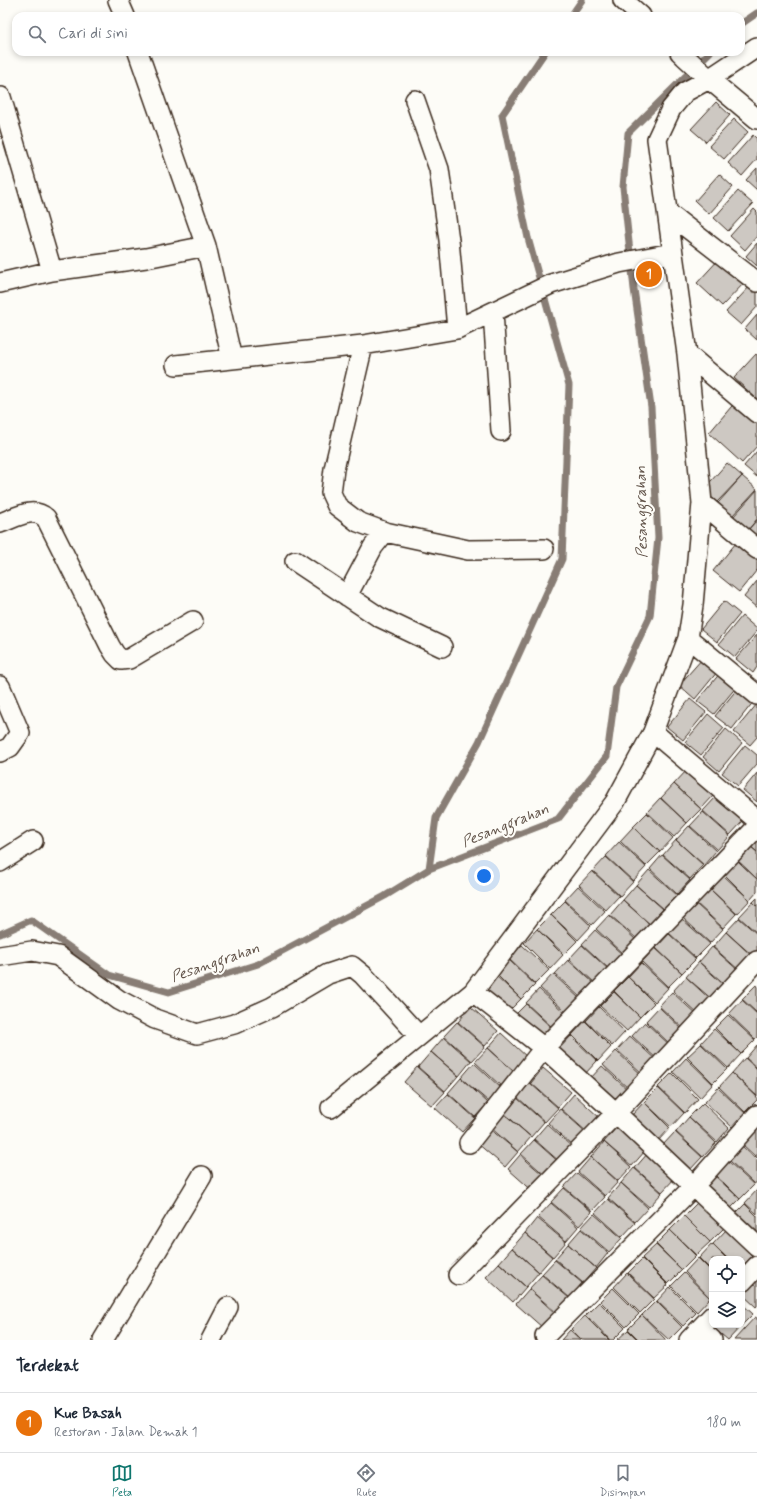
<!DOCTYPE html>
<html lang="id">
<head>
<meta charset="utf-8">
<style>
	body { margin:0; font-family:Mynerve,sans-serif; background:#f2f2f3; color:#1f2937 }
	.controls { position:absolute; right:12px; bottom:12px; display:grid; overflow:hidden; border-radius:8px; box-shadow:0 2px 6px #0003 }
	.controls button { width:36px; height:36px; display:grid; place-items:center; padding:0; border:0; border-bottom:1px solid #e0e1e3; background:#fff; color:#1f2937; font:20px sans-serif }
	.you { position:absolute; left:484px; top:876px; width:14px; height:14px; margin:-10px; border:3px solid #fff; border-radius:50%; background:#1a73e8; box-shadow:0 0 0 6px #1a73e833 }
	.badge { display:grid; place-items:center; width:26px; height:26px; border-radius:50%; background:#0f766e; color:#fff; font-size:13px; font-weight:700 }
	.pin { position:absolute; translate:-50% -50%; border:2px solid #fff; box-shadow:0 1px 4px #0006 }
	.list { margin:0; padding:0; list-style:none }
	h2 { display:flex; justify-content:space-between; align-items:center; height:52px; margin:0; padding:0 16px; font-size:17px }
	h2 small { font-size:13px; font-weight:400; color:#747a83 }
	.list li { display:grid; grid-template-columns:26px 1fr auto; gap:12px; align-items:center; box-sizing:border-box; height:60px; padding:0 16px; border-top:1px solid #e0e1e3 }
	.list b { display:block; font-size:15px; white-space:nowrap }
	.list p { margin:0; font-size:13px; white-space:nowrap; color:#747a83 }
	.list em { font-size:13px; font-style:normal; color:#747a83 }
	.icon { flex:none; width:22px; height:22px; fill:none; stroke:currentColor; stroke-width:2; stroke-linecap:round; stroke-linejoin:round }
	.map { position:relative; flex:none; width:757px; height:1340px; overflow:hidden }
	.search { position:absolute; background:#fff; box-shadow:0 2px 6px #0003; left:12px; right:12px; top:12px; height:44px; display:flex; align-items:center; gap:10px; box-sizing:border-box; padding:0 14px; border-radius:12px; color:#747a83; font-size:15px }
	.sheet { height:112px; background:#fff }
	nav { display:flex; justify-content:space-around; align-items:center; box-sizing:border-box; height:56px; border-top:1px solid #e0e1e3; background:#fff; font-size:11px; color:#747a83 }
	nav a { display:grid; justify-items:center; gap:2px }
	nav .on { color:#0f766e }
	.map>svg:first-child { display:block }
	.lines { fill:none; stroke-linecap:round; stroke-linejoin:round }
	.stream { stroke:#887d74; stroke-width:7 }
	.building { fill:#cdc8c2; stroke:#3b2a1e }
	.minor-casing { stroke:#3b2a1e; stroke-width:22 }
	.minor { stroke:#fdfcf7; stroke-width:19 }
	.labels { text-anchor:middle; stroke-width:4; stroke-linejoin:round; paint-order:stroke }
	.water-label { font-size:15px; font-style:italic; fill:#615349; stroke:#fdfcf7 }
</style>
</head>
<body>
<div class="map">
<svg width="757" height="1340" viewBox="0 0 757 1340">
	<rect width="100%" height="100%" fill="#fdfcf7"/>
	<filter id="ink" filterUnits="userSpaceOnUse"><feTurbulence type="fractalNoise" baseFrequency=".025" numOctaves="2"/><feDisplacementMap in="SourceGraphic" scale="8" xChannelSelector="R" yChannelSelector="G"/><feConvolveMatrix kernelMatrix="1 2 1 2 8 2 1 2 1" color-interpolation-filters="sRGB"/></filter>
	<g filter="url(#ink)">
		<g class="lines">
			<path class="stream" d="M571 16 582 0
				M741 24 757 13
				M429 869 436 818 479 742 562 559 569 385 528 238 502 115 545 52
				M0 934 31 920 109 975 169 992 258 964 385 896 429 869 558 819 607 756 616 687 650 616 658 538 651 407 634 289 623 187 628 133 710 52"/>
		</g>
		<path class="building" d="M716 102 730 115 706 142 691 129Z
			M734 119 748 132 724 159 709 146Z
			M753 135 757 139V159L742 176 728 163Z
			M757 168V190L746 180Z
			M719 174 733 187 709 214 695 201Z
			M738 191 753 204 728 231 714 218Z
			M754 209 757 212V236L745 250 730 236Z
			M757 243V266L746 256Z
			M721 257 747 280 722 306 697 283Z
			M751 285 757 290V307L741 325 726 312Z
			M757 315V340L745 329Z
			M756 354 757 355V399L734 378Z
			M737 400 757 418V446L742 463 709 433Z
			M757 451V477L744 466Z
			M727 463 742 476 717 502 703 490Z
			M742 476 757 489 732 516 718 503Z
			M757 490V519L748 530 733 517Z
			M757 520V538L748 530Z
			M736 543 757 561V570L739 592 713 571Z
			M757 581V608L744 597Z
			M724 601 740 614 717 642 701 629Z
			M742 616 757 629V631L735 657 719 644Z
			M757 635V667L753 673 736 659Z
			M703 658 718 671 695 699 679 685Z
			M721 672 737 686 714 714 697 701Z
			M738 688 754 701 732 729 715 716Z
			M690 699 706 712 683 740 667 727Z
			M757 704V737L750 745 734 732Z
			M708 714 724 728 701 755 685 742Z
			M726 729 742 743 719 771 703 757Z
			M745 745 757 755V764L738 786 722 773Z
			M687 770 714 795 701 809 674 784Z
			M757 773V802L743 790Z
			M674 784 701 809 687 823 661 798Z
			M716 797 743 821 730 835 703 811Z
			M660 798 687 823 674 837 647 812Z
			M703 812 730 836 717 850 690 826Z
			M647 813 673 838 660 852 633 827Z
			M689 826 716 851 704 865 676 840Z
			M633 827 660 852 646 866 620 841Z
			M757 839V852L750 846Z
			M676 840 703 865 690 879 663 855Z
			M619 842 646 867 633 881 606 856Z
			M750 846 757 852V879L737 860Z
			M662 855 690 880 677 894 650 869Z
			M606 857 633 882 620 896 593 871Z
			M737 860 757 879V892L750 900 724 874Z
			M649 870 677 895 664 909 636 885Z
			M592 871 619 896 606 910 579 885Z
			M723 875 750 900 737 914 710 889Z
			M636 885 663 909 650 924 623 900Z
			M578 886 605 911 592 925 565 900Z
			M710 889 736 914 723 928 696 903Z
			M757 898V906L753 902Z
			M623 900 650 925 637 939 610 915Z
			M565 901 591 926 578 940 551 915Z
			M753 902 757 906V933L739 917Z
			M696 904 723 929 710 943 683 918Z
			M551 915 577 941 564 954 537 929Z
			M609 915 636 940 623 954 596 929Z
			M739 918 757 934V953L754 957 726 932Z
			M682 919 710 944 696 958 669 933Z
			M537 929 563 955 550 969 524 943Z
			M595 930 623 955 609 969 582 944Z
			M726 932 753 957 740 971 713 947Z
			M669 934 696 959 682 973 656 948Z
			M522 945 549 970 535 984 509 959Z
			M582 945 609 970 596 984 569 959Z
			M712 947 740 972 727 986 699 962Z
			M655 948 682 973 668 987 642 962Z
			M508 959 535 985 521 999 495 973Z
			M568 960 595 984 582 999 555 974Z
			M699 962 726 987 714 1001 686 977Z
			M641 963 668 988 655 1002 628 977Z
			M494 974 521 999 507 1013 481 988Z
			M553 974 580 999 567 1013 540 988Z
			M628 977 654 1003 640 1017 614 991Z
			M686 977 713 1002 700 1016 673 991Z
			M756 985 757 987V1013L742 999Z
			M539 989 566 1014 553 1028 526 1003Z
			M614 992 640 1017 627 1031 600 1006Z
			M672 992 699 1017 686 1031 659 1006Z
			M742 1000 757 1014V1037L755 1039 729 1014Z
			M526 1004 553 1029 540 1043 512 1018Z
			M471 1007 498 1031 485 1046 458 1022Z
			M599 1007 625 1032 612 1046 586 1021Z
			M659 1007 685 1032 672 1046 646 1021Z
			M728 1015 755 1040 741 1054 715 1028Z
			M585 1021 611 1047 598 1061 572 1035Z
			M457 1022 485 1047 472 1061 444 1036Z
			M645 1022 672 1047 659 1061 632 1036Z
			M714 1029 741 1054 728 1068 701 1043Z
			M501 1033 528 1058 515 1072 488 1048Z
			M571 1036 597 1061 584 1075 558 1050Z
			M630 1036 657 1061 644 1075 617 1050Z
			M444 1037 471 1061 459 1076 431 1052Z
			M701 1044 727 1069 713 1083 687 1057Z
			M757 1045V1068L746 1058Z
			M488 1048 515 1073 502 1087 475 1062Z
			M616 1051 643 1076 630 1090 603 1065Z
			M431 1052 458 1076 445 1091 418 1067Z
			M686 1058 713 1084 700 1098 673 1072Z
			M745 1058 757 1069V1096L732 1073Z
			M474 1063 501 1088 489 1102 461 1078Z
			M602 1066 629 1091 616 1105 589 1080Z
			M417 1067 445 1092 432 1106 404 1082Z
			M543 1068 571 1092 558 1107 531 1083Z
			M672 1073 698 1099 685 1113 658 1087Z
			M732 1073 757 1097V1100L745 1112 719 1087Z
			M461 1078 488 1103 475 1117 448 1093Z
			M530 1083 558 1108 545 1122 517 1097Z
			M658 1088 684 1113 671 1127 644 1102Z
			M718 1088 745 1113 732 1127 705 1102Z
			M448 1094 475 1118 462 1132 435 1108Z
			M574 1094 601 1119 588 1133 561 1109Z
			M517 1098 544 1122 531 1137 504 1113Z
			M644 1102 670 1128 657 1142 631 1116Z
			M703 1103 729 1128 717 1142 689 1117Z
			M560 1109 588 1134 575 1148 548 1123Z
			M503 1113 531 1137 518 1152 490 1127Z
			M689 1117 716 1143 703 1157 676 1132Z
			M547 1124 574 1149 561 1163 534 1139Z
			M617 1127 645 1151 632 1166 604 1142Z
			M490 1129 518 1152 505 1167 477 1143Z
			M756 1130 757 1131V1158L742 1144Z
			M675 1132 702 1157 689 1171 662 1146Z
			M534 1140 561 1164 548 1178 521 1154Z
			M604 1142 631 1167 618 1181 591 1157Z
			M741 1145 757 1160V1182L754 1184 728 1159Z
			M648 1153 675 1178 662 1192 635 1168Z
			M520 1155 548 1179 535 1193 508 1169Z
			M591 1157 618 1182 605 1196 578 1172Z
			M727 1160 754 1185 740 1199 714 1173Z
			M634 1168 662 1193 649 1207 621 1183Z
			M577 1173 605 1197 592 1211 564 1187Z
			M713 1174 740 1199 726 1213 700 1188Z
			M621 1183 648 1208 635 1222 608 1198Z
			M564 1188 592 1212 579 1226 551 1202Z
			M757 1190V1214L745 1203Z
			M608 1199 635 1223 622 1237 595 1213Z
			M698 1202 724 1228 710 1242 684 1216Z
			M551 1203 578 1227 566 1241 538 1217Z
			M745 1204 757 1216V1242L731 1218Z
			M594 1214 622 1238 609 1252 581 1228Z
			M684 1216 710 1242 696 1255 670 1230Z
			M537 1218 566 1242 553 1257 525 1233Z
			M581 1229 608 1253 596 1268 568 1244Z
			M670 1230 696 1256 682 1270 656 1244Z
			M726 1230 752 1256 742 1267V1259H728L713 1244Z
			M525 1233 552 1257 539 1272 512 1248Z
			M568 1244 596 1268 583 1283 555 1259Z
			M712 1244 727 1259H712V1271L699 1258Z
			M656 1245 682 1270 668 1284 642 1258Z
			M512 1248 539 1272 526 1287 499 1263Z
			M698 1258 712 1272V1296L710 1298 685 1272Z
			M642 1259 668 1285 654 1298 628 1273Z
			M555 1260 582 1283 570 1298 542 1274Z
			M499 1263 526 1287 513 1302 486 1277Z
			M627 1273 654 1299 640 1313 614 1287Z
			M684 1273 710 1298 697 1312 671 1286Z
			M542 1275 569 1298 557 1313 529 1289Z
			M757 1277V1306L756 1307 742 1294Z
			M670 1287 696 1313 683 1326 657 1301Z
			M613 1288 639 1314 626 1327 600 1301Z
			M529 1289 556 1314 543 1328 516 1304Z
			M656 1301 682 1327 669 1340 642 1315Z
			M599 1302 625 1328 613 1340H610L586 1315Z
			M742 1304 753 1314 742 1325Z
			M642 1315 666 1340H639L628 1329Z
			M585 1316 609 1340H582L571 1329Z
			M755 1317 757 1318V1340H734Z
			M716 1325H742L728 1340 714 1328Z
			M570 1330 581 1340H561Z
			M628 1330 638 1340H617Z"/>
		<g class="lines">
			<g class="minor-casing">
				<path id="minor" d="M118 0 125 16
					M623 0 641 16
					M138 52 206 246 232 359
					M680 52 709 79 684 56
					M709 79 757 119
					M1 97 52 271
					M415 100 439 169 449 240 457 329
					M668 213 757 282
					M0 283 52 271 146 258 206 246
					M493 312 501 431
					M363 345 334 469 331 493 337 506 358 522 385 532 468 550 544 549
					M687 354 757 413
					M176 365 363 345 457 329 551 284 619 263 672 253
					M702 503 757 549
					M0 523C15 518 33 506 46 518L110 646 115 654 121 660 129 659 193 621
					M295 561 379 617 442 647
					M347 596 373 547 385 532
					M688 638 757 695
					M0 686 20 733 10 747 0 752
					M653 732 757 820
					M0 862 33 841
					M0 956 32 951 58 956 119 1000 155 1019 197 1034 234 1024 272 1007 328 974 352 966 363 975 419 1036
					M473 992 544 1048 616 1113 757 1246
					M331 1108 473 992 615 802 653 732 688 638 693 605 702 503 687 354 657 139 671 109 685 92 709 79 757 47
					M469 1143 544 1048 757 827
					M458 1275 616 1113 757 961
					M742 1282 757 1266
					M700 1329 712 1340
					M545 1336 693 1187 757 1115
					M103 1340 202 1176
					M211 1340 228 1307
					M689 1340 712 1316"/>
			</g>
			<use href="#minor" class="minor"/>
		</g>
	</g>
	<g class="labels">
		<g class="water-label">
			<text transform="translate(641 512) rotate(-91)" y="5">Pesanggrahan</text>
			<text transform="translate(505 825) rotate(-22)" y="5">Pesanggrahan</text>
			<text transform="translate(215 962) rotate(-19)" y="5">Pesanggrahan</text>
		</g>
	</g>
</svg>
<div class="controls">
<button><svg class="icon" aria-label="locate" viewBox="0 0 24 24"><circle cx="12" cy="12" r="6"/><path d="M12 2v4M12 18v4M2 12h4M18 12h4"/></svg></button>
<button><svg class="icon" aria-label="layers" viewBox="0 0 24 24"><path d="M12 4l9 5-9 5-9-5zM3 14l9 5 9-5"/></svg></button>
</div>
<div class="you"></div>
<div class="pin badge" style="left:649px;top:274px;background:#e8710a">1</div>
<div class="search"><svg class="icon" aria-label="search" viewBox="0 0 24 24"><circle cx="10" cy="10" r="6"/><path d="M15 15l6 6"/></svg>Cari di sini</div>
</div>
<section class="sheet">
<h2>Terdekat<small></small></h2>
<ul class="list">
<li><span class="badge" style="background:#e8710a">1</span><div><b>Kue Basah</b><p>Restoran · Jalan Demak 1</p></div><em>180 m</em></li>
</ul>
</section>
<nav>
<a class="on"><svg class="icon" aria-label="map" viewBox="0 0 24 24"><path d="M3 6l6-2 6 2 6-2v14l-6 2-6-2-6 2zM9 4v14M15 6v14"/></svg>Peta</a>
<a><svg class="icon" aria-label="directions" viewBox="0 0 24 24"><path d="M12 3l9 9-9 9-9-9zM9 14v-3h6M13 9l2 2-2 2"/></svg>Rute</a>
<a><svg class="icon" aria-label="saved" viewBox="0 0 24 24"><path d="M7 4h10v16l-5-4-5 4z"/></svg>Disimpan</a>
</nav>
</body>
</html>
